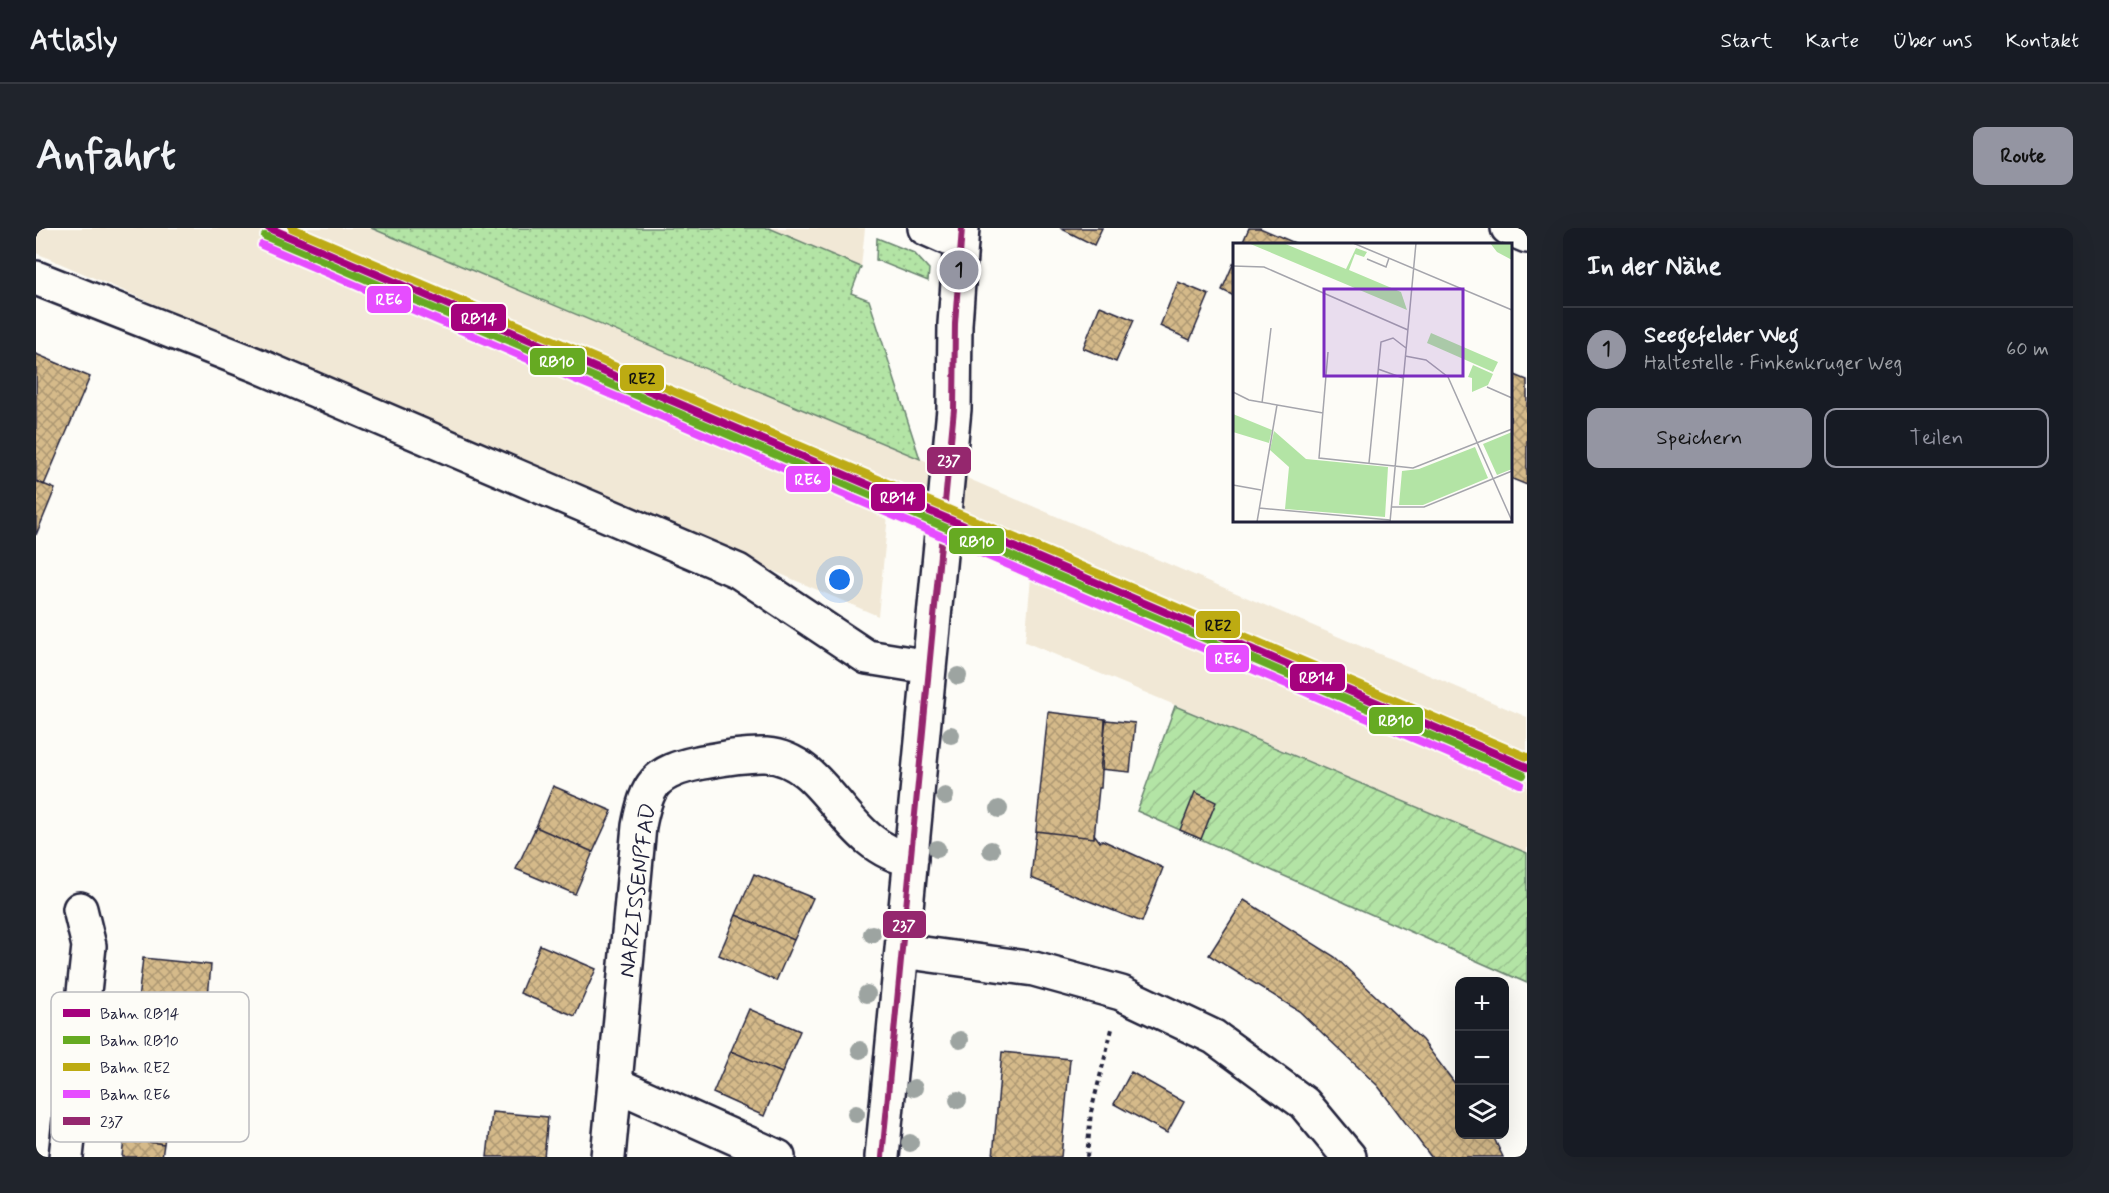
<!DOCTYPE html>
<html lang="de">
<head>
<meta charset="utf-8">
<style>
	body { margin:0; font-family:Mynerve,sans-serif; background:#20242c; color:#f1f3f6 }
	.controls { position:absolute; right:18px; bottom:18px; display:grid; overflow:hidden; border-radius:12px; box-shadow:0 6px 24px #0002 }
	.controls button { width:54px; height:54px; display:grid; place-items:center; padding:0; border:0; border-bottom:2px solid #363941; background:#171b24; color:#f1f3f6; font:30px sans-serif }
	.you { position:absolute; left:804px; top:352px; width:21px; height:21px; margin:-15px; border:4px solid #fff; border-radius:50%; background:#1a73e8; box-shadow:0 0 0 9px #1a73e833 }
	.badge { display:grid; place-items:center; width:39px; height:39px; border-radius:50%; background:#9495a2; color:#111; font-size:20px; font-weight:700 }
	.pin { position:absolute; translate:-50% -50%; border:3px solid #fff; box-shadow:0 2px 6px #0006 }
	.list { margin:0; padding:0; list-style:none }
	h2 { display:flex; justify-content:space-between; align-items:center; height:78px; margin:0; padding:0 24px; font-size:26px }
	h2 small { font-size:20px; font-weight:400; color:#9ea1a6 }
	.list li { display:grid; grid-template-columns:39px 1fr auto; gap:18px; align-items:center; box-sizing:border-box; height:84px; padding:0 24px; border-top:2px solid #363941 }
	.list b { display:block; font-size:22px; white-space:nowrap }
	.list p { margin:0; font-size:20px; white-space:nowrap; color:#9ea1a6 }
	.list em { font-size:20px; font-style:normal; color:#9ea1a6 }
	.actions { display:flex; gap:12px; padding:18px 24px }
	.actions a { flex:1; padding:14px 0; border:2px solid #9495a2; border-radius:12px; text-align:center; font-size:21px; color:#9495a2 }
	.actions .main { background:#9495a2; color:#111 }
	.icon { flex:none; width:33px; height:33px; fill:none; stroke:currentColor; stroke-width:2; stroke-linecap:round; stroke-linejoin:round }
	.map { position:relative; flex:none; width:1491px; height:929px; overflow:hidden; border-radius:12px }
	header { display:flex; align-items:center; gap:36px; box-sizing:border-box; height:84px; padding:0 30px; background:#171b24; border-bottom:2px solid #363941 }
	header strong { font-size:28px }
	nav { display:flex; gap:33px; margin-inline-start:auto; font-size:21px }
	.intro { display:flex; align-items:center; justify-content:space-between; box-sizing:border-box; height:144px; padding:0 36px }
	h1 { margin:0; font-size:42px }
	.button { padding:15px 27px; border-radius:12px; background:#9495a2; color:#111; font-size:21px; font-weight:700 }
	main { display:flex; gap:36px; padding:0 36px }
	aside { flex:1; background:#171b24; border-radius:12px; box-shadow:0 6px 24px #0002 }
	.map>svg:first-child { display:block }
	.built { fill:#f1e8d6 }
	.grass { fill:url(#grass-dots); stroke:#6a8370; stroke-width:1.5 }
	.garden { fill:url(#garden-furrows); stroke:#6a8370; stroke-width:1.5 }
	.building { fill:url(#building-cross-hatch); stroke:#22223b; stroke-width:1.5 }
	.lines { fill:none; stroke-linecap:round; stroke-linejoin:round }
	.minor-casing { stroke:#22223b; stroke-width:38 }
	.path { stroke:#22223b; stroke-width:4; stroke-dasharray:4.5 4.5; stroke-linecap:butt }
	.minor { stroke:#fdfcf7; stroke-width:33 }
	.bus-1-casing { stroke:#fdfcf7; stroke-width:10 }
	.bus-1 { stroke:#95276e; stroke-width:6 }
	.rail-1-casing { stroke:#fdfcf7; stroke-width:12 }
	.rail-2-casing { stroke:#fdfcf7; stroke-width:12 }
	.rail-3-casing { stroke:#fdfcf7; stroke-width:12 }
	.rail-4-casing { stroke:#fdfcf7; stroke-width:12 }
	.rail-1 { stroke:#a5027d; stroke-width:8 }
	.rail-2 { stroke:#6a2; stroke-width:8 }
	.rail-3 { stroke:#bdab12; stroke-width:8 }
	.rail-4 { stroke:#e64dff; stroke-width:8 }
	.tree { fill:#9da4a1 }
	.labels { text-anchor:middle; stroke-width:4.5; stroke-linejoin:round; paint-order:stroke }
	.street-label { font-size:22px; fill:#22223b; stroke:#fdfcf7 }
	.inset-road { fill:none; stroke:#a5a5ac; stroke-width:1.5 }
	.view { fill:#7b2cbf; fill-opacity:0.15; stroke:#7b2cbf; stroke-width:3 }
	.inset-edge { fill:none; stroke:#22223b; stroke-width:3 }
	.key { fill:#fdfcf7; stroke:#bbbbbf; stroke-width:1.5 }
	.key-label { font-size:16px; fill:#22223b }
	.line-badge { stroke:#fdfcf7; stroke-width:2 }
	.badge-label { font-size:16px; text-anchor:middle; font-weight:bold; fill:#fff }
	.pale-badge-label { font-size:16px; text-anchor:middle; font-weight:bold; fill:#111 }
</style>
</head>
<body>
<header>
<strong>Atlasly</strong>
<nav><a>Start</a><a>Karte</a><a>Über uns</a><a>Kontakt</a></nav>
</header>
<div class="intro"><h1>Anfahrt</h1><a class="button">Route</a></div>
<main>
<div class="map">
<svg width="1491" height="929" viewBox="0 0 1491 929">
	<defs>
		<pattern id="grass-dots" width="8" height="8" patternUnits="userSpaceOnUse" patternTransform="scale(1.5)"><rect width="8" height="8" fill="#b3e4a5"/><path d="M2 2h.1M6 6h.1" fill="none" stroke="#9ac38f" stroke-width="1.8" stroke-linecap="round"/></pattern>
		<pattern id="garden-furrows" width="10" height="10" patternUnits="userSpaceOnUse" patternTransform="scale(1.5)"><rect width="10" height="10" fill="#b3e4a5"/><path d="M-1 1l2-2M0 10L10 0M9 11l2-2" fill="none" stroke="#9ac38f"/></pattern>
		<pattern id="building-cross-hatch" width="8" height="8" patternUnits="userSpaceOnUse" patternTransform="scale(1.5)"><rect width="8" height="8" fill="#d5ba8a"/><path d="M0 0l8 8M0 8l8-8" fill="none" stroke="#ac9772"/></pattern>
	</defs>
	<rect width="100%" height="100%" fill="#fdfcf7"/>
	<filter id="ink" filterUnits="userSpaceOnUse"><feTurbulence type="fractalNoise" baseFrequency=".0167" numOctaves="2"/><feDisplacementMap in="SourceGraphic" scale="12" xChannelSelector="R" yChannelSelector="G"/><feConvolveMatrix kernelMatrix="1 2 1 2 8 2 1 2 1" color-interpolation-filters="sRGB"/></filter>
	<g filter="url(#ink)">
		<path class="built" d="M0 0H335L933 251 1491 489V625L989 414 995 349 852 287 842 388 0 25Z
			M733 0H829L825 39Z"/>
		<path class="grass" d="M335 0H733L825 39 815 65 833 72 884 231Z
			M841 10 878 25 893 41 892 53 840 32Z"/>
		<path class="garden" d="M1139 478 1491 625V755L1101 583Z"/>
		<path class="building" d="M1024 0H1066L1058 17Z
			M1213 0H1224L1261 16H1206Z
			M1198 34V68L1186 62Z
			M1142 54 1173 67 1154 112 1124 98Z
			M1064 78 1098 92 1080 134 1047 120Z
			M0 126 54 149 8 257 0 253Z
			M1474 145 1491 152V257L1474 250Z
			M0 253 19 261 0 307Z
			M1012 484 1069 491 1065 560H1063L1058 610 1000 603Z
			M1070 492 1099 495 1094 544 1064 541Z
			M517 558 576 583 557 624 500 599Z
			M1159 564 1180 574 1165 611 1144 602Z
			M500 599 557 624 539 666 480 641Z
			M1000 603 1058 610V606L1064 614 1066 612 1127 640 1106 694 995 650Z
			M718 646 777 670 758 712 700 687Z
			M1208 672 1299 729 1386 812 1424 862V906H1456L1467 929H1395L1342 858 1263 783 1173 727Z
			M700 687 758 712 740 753 683 727Z
			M504 717 560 741 539 788 484 765Z
			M107 730 175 737 171 779 102 772Z
			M713 781 764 803 746 845 695 823Z
			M695 823 746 845 728 888 677 865Z
			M966 824 1034 831 1025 929H957Z
			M1095 844 1148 874 1131 905 1078 876Z
			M94 872 133 877 128 916 88 911Z
			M456 884 512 889 508 929H451Z
			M88 911 128 916 126 929H86Z"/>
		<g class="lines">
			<g class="minor-casing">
				<path id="minor" d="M889 0 925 16
					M1472 0 1491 8
					M0 50 223 138 702 343 831 429 893 439
					M866 723 998 741 1085 765 1178 809 1268 875 1313 929
					M579 856 742 929
					M30 929 53 718 44 681
					M572 929 603 598C611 556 619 544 662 535 684 531 707 526 730 527 794 532 806 619 875 631
					M846 929 918 181 919 96 926 0"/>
			</g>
			<path class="path" d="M1051 929 1055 884 1076 801"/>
			<use href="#minor" class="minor"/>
			<g class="bus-1-casing">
				<path id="bus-1" d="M846 929 918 181 919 96 926 0"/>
			</g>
			<use href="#bus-1" class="bus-1"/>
			<g class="rail-1-casing">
				<path id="rail-1" d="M233 0 1491 539"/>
			</g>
			<g class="rail-2-casing">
				<path id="rail-2" d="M229 8 1487 547"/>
			</g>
			<g class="rail-3-casing">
				<path id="rail-3" d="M256 0 1491 529"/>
			</g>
			<g class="rail-4-casing">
				<path id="rail-4" d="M226 17 1484 556"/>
			</g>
			<use href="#rail-1" class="rail-1"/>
			<use href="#rail-2" class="rail-2"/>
			<use href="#rail-3" class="rail-3"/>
			<use href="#rail-4" class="rail-4"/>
		</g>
		<g class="tree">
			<circle cx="922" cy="448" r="9"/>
			<circle cx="915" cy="507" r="9"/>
			<circle cx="909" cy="568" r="9"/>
			<circle cx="963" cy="581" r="9"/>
			<circle cx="901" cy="621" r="9"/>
			<circle cx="955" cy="622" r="9"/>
			<circle cx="836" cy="706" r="9"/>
			<circle cx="831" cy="766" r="9"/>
			<circle cx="924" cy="812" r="9"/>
			<circle cx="824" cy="822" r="9"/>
			<circle cx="878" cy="860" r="9"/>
			<circle cx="922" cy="872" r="9"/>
			<circle cx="820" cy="886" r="9"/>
			<circle cx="874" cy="915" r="9"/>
		</g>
	</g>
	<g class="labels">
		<g class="street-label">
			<text transform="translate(600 662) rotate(-83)" y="8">NARZISSENPFAD</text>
		</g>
	</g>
	<g transform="translate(1197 15)">
		<rect width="279" height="279" fill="#fdfcf7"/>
		<path d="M15 0H50L113 26 123 5 134 9 131 14 122 11 116 27 168 49 174 67ZM257 0H279V17L264 9Z" fill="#b3e4a5"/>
		<path d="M0 171 39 187 36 200 0 189ZM41 188 73 216 155 224 152 274 52 266 56 224 37 207ZM279 189V226L264 232 250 201ZM242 204 255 235 190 262H166L169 228 186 226Z" fill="#b3e4a5"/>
		<path d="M198 90 265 119 260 129 194 100ZM240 122 260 131 255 142 239 149V135L235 134Z" fill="#b3e4a5"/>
		<path class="inset-road" d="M120 0 279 67M134 16 153 24 156 15M0 23 31 24 175 87M95 109 86 215 180 225 279 186M172 113 193 117 215 134 279 278M145 126 170 135M254 144 279 155M0 149 16 157 90 170M29 160 38 85M136 220 148 99 160 95 173 105M0 242 28 247M158 264H191L279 228M26 265 157 277M24 279 44 162M157 279 183 0"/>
		<path class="view" d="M91 46H230V133H91Z"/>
		<rect width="279" height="279" class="inset-edge"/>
	</g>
	<rect x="15" y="764" width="198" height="150" rx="9" class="key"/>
	<rect x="27" y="781" width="27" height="8" fill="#a5027d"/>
	<rect x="27" y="808" width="27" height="8" fill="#6a2"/>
	<rect x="27" y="835" width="27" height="8" fill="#bdab12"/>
	<rect x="27" y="862" width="27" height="8" fill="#e64dff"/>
	<rect x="27" y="889" width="27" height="8" fill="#95276e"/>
	<g class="key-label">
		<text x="64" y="791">Bahn RB14</text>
		<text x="64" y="818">Bahn RB10</text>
		<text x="64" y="845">Bahn RE2</text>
		<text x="64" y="872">Bahn RE6</text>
		<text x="64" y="899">237</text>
	</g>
	<g class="line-badge">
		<rect x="330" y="57" width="46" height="29" rx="6" fill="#e64dff"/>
		<rect x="414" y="75" width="57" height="29" rx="6" fill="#a5027d"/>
		<rect x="493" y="119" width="57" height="29" rx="6" fill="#6a2"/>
		<rect x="583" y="136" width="46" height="28" rx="6" fill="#bdab12"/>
		<rect x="890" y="218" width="46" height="29" rx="6" fill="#95276e"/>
		<rect x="749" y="237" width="46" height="28" rx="6" fill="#e64dff"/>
		<rect x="834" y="255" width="56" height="29" rx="6" fill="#a5027d"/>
		<rect x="912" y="299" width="57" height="28" rx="6" fill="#6a2"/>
		<rect x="1159" y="382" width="46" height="29" rx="6" fill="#bdab12"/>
		<rect x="1169" y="416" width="45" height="29" rx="6" fill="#e64dff"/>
		<rect x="1253" y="435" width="57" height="29" rx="6" fill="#a5027d"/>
		<rect x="1332" y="478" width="56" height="29" rx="6" fill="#6a2"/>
		<rect x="846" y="682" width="45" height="29" rx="6" fill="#95276e"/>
	</g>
	<g class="badge-label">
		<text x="353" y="77">RE6</text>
		<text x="443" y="96">RB14</text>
		<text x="521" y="139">RB10</text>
		<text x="913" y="238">237</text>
		<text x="772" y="257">RE6</text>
		<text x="862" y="275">RB14</text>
		<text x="941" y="319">RB10</text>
		<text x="1192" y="436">RE6</text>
		<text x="1281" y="455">RB14</text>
		<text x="1360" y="498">RB10</text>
		<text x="868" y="703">237</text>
	</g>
	<g class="pale-badge-label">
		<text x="606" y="156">RE2</text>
		<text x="1182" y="403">RE2</text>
	</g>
</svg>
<div class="controls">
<button>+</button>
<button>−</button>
<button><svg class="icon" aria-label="layers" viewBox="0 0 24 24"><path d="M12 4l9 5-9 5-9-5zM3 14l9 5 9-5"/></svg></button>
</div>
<div class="you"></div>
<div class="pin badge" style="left:923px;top:42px">1</div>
</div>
<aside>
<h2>In der Nähe<small></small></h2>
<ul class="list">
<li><span class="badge">1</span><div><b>Seegefelder Weg</b><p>Haltestelle · Finkenkruger Weg</p></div><em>60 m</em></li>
</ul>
<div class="actions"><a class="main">Speichern</a><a>Teilen</a></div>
</aside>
</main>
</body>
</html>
